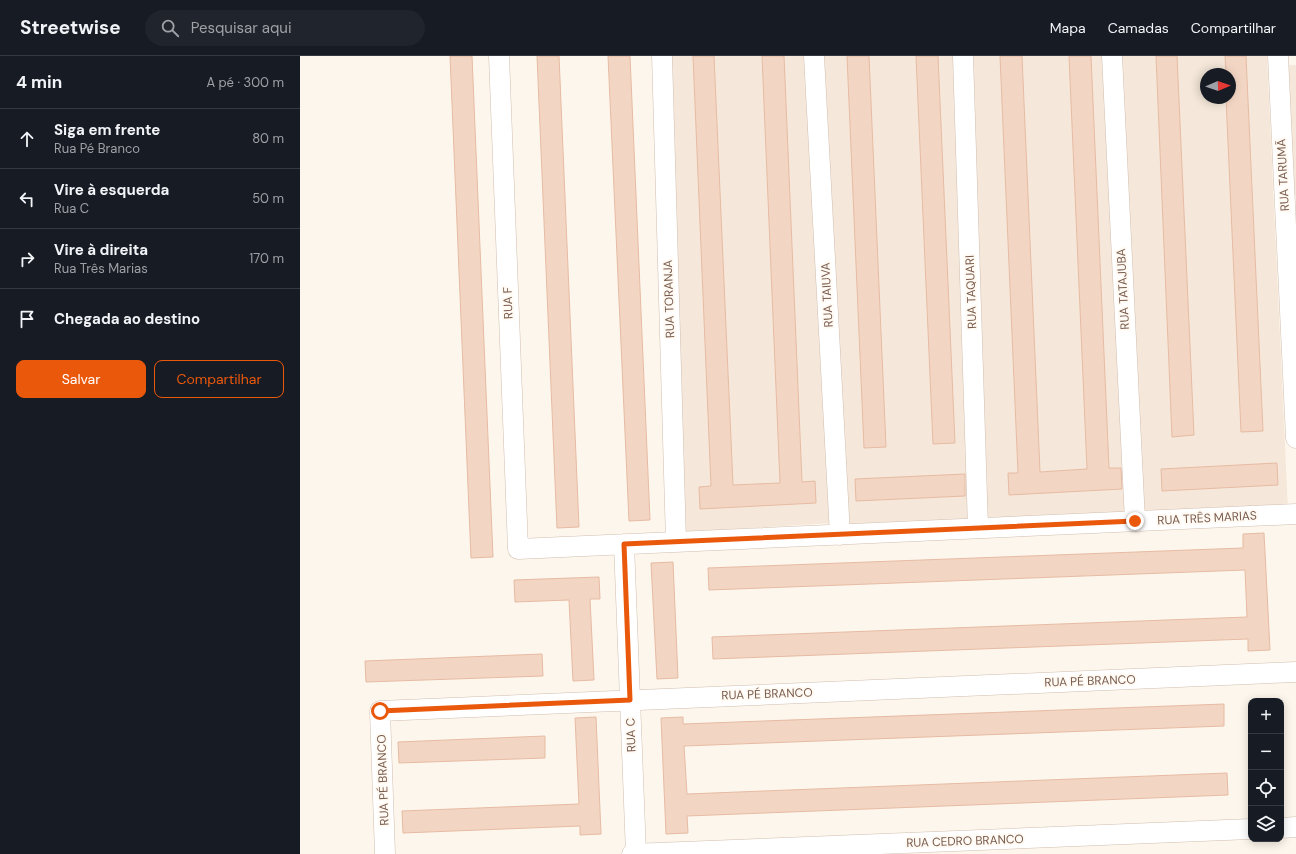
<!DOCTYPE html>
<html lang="pt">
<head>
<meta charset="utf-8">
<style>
	body { margin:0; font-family:"DM Sans",sans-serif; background:#20242c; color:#f1f3f6 }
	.controls { position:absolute; right:12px; bottom:12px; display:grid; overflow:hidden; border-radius:8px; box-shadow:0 2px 10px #0003 }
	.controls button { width:36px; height:36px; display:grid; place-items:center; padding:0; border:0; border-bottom:1px solid #363941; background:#171b24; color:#f1f3f6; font:20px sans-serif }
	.compass { position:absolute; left:900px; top:12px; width:36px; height:36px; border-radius:50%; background:#171b24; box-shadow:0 2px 10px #0003; rotate:88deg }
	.stop { position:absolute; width:12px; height:12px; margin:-9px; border:3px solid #ea580c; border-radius:50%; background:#fff }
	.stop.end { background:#ea580c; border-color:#fff; box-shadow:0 1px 4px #0008 }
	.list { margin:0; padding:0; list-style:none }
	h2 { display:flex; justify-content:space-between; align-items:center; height:52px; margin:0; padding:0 16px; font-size:17px }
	h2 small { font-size:13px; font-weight:400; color:#9ea1a6 }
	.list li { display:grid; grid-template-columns:26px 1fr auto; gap:12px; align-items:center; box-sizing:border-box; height:60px; padding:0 16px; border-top:1px solid #363941 }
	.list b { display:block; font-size:15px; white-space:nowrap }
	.list p { margin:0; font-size:13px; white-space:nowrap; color:#9ea1a6 }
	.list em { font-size:13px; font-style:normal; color:#9ea1a6 }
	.actions { display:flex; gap:8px; padding:12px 16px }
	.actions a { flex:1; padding:9px 0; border:1px solid #ea580c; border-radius:8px; text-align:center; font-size:14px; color:#ea580c }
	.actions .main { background:#ea580c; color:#fff }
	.icon { flex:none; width:22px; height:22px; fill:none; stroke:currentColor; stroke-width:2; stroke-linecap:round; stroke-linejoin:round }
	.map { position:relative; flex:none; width:996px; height:798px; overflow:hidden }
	header { display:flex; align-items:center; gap:24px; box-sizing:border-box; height:56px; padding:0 20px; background:#171b24; border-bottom:1px solid #363941 }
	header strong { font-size:19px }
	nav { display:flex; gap:22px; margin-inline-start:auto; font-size:14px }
	.search { width:280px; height:36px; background:#20242c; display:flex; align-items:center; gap:10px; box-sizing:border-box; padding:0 14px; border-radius:22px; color:#9ea1a6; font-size:15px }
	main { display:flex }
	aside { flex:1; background:#171b24 }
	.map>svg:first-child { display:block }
	.residential { fill:#f5e8da; fill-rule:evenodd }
	.building { fill:#f3d5c3; stroke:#e6bba3 }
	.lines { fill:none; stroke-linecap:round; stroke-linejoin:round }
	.street-casing { stroke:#d1beb0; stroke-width:21 }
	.street { stroke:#fff; stroke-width:20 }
	.route { stroke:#ea580c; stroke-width:5 }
	.labels { text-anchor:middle; stroke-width:4; stroke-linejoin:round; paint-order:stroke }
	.street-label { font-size:12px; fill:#7a5c4d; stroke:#fffaf3 }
</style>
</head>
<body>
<header>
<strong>Streetwise</strong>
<div class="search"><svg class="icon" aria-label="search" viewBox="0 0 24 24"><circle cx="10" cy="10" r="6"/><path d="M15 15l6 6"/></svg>Pesquisar aqui</div>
<nav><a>Mapa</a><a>Camadas</a><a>Compartilhar</a></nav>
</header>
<main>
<aside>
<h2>4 min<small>A pé · 300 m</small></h2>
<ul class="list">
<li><svg class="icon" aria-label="ahead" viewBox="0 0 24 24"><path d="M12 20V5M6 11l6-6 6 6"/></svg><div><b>Siga em frente</b><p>Rua Pé Branco</p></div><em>80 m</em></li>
<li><svg class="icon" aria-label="left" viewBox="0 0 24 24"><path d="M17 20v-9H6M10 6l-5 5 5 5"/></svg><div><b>Vire à esquerda</b><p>Rua C</p></div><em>50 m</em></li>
<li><svg class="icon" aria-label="right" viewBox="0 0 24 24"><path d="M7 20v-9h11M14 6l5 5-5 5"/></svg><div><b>Vire à direita</b><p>Rua Três Marias</p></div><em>170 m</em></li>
<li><svg class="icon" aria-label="arrive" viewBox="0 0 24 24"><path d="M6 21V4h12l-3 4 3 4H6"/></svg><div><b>Chegada ao destino</b></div></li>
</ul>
<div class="actions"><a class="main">Salvar</a><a>Compartilhar</a></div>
</aside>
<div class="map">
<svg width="996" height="798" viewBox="0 0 996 798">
	<rect width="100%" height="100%" fill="#fdf6ec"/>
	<path class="residential" d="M365 0H511L532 467 386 476Z
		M515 0H661L682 463 536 472Z
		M667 0H813L833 458 688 467Z
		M822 0H967L988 454 842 464ZM906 18H930V42H906Z
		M987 9H996V140H994Z"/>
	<path class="building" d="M150 0H172L193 501 171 502Z
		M237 0H259L279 471 257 472Z
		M308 0H330L350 464 329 465Z
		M393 0H414L433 429 480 427 462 0H484L502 426 515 425 516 447 400 453 399 431 411 430Z
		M547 0H569L586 391 564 392Z
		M616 0H638L655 387 633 388Z
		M700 0H722L740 416 787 413 769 0H791L809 412H821L822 433 709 439 708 417H718Z
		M856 0H877L894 379 872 381Z
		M925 0H946L963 375 941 376 926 42H930V18H926Z
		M977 407 978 429 862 435 861 413Z
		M665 418V440L556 445 555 423Z
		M964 477 970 594 948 595V583L413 603 412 581 947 561 945 514 409 534 408 512 943 492V478Z
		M373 506 378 622 357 623 351 507Z
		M299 521 300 543H290L294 624 273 625 269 544 215 546 214 524Z
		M242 598 243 620 66 626 65 605Z
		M924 648V670L384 690 387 738 927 717 928 739 387 760 388 777 366 778 361 662 383 661V668Z
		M296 661 301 778 280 779V770L103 777 102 755 279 748 275 662Z
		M245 680V702L99 707 98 686Z"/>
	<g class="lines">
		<g class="street-casing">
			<path id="street" d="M199 0 218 493 996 458
				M362 0 376 486
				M514 0 540 479
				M663 0 678 472
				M812 0 835 465
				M978 0 996 382
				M324 488 336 798
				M981 772 996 771
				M85 798 80 655 996 616
				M332 798 951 773"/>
		</g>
		<use href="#street" class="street"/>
	</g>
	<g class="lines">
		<path class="route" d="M80 655 330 644 324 488 835 465"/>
	</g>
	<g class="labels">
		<g class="street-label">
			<text transform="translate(983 119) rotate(-93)" y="4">RUA TARUMÃ</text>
			<text transform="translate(823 233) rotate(-93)" y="4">RUA TATAJUBA</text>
			<text transform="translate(671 236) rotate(-92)" y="4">RUA TAQUARI</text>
			<text transform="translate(527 239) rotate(-93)" y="4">RUA TAIUVA</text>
			<text transform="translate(369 243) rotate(-92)" y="4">RUA TORANJA</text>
			<text transform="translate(208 247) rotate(-92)" y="4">RUA F</text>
			<text transform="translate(907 462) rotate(-3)" y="4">RUA TRÊS MARIAS</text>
			<text transform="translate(790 625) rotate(-2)" y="4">RUA PÉ BRANCO</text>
			<text transform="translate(467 638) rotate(-2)" y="4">RUA PÉ BRANCO</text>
			<text transform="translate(331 679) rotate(-92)" y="4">RUA C</text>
			<text transform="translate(83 724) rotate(-92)" y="4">RUA PÉ BRANCO</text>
			<text transform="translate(665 785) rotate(-2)" y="4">RUA CEDRO BRANCO</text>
		</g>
	</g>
</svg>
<div class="controls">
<button>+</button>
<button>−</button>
<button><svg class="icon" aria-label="locate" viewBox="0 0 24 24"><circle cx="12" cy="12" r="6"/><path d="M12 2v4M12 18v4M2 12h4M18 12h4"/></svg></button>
<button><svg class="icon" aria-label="layers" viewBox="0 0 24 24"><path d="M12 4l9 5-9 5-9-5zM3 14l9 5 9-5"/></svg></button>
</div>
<svg class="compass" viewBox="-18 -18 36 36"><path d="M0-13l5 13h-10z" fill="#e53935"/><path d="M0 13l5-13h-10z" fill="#9ea1a6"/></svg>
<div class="stop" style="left:80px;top:655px"></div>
<div class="stop end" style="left:835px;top:465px"></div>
</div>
</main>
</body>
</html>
